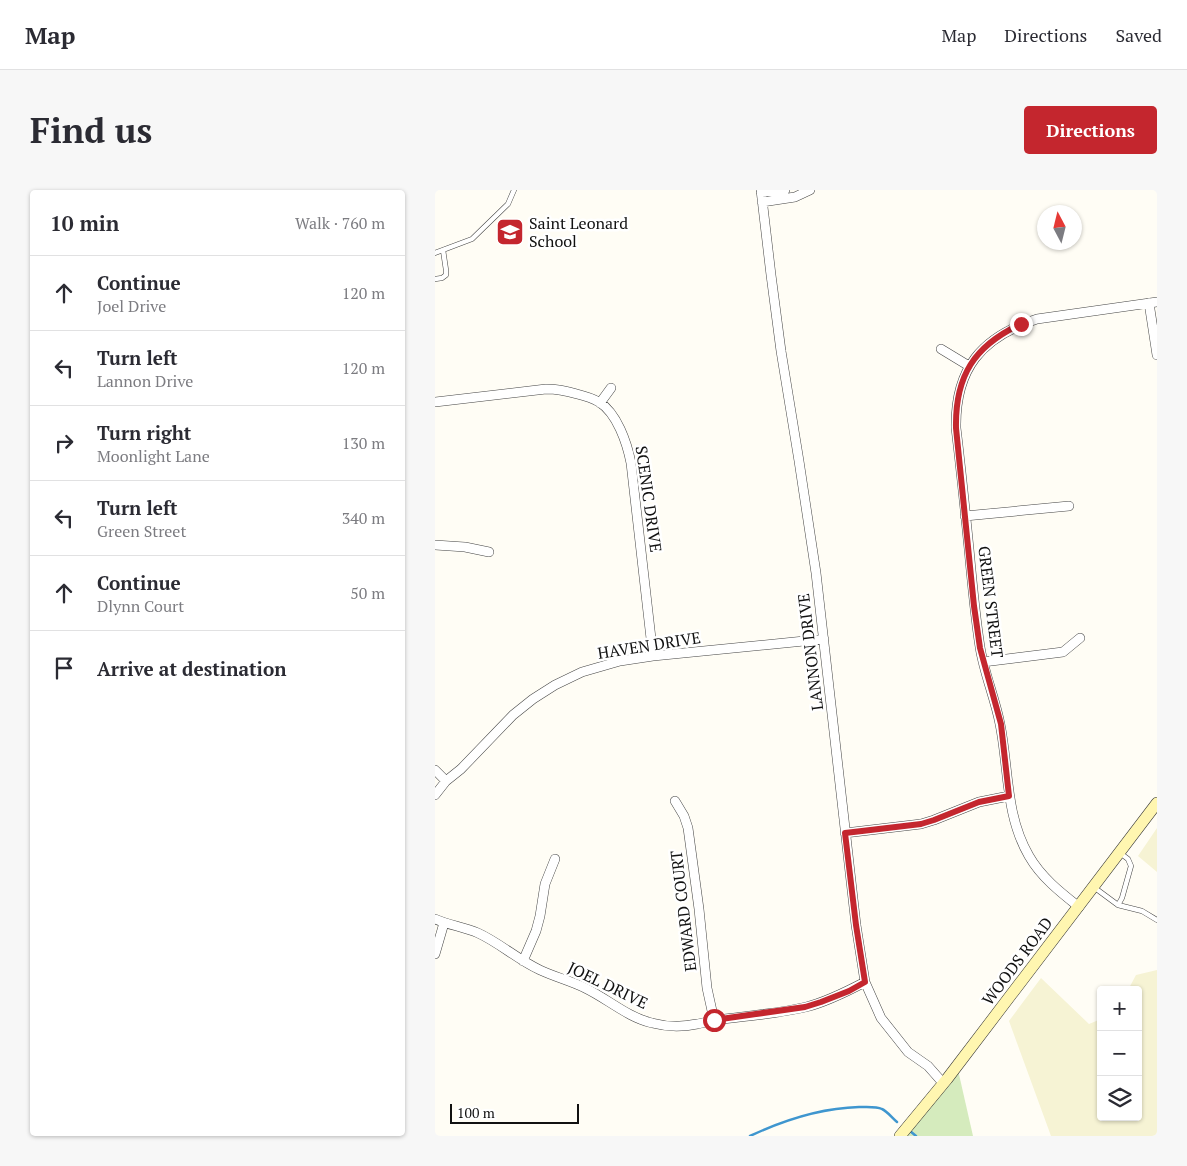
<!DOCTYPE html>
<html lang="en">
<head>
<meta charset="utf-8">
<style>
	body { margin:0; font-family:"PT Serif",serif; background:#f7f7f7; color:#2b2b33 }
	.controls { position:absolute; right:15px; bottom:15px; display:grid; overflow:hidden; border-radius:5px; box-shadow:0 1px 4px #0004 }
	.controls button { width:45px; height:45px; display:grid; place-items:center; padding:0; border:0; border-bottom:1px solid #e1e1e2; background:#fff; color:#2b2b33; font:25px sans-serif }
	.compass { position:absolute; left:602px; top:15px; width:45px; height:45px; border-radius:50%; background:#fff; box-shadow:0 1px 4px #0004; rotate:353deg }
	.scale { position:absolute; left:15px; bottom:12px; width:129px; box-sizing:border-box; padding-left:5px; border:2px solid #111; border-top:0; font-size:14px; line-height:18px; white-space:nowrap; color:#111; -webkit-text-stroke:4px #fff; paint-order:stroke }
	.stop { position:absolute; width:15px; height:15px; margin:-11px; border:4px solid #c4262e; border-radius:50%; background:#fff }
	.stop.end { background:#c4262e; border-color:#fff; box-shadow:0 1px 5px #0008 }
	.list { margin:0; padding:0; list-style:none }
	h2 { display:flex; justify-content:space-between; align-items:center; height:65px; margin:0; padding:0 20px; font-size:21px }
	h2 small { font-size:16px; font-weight:400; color:#7c7c81 }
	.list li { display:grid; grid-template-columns:32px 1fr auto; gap:15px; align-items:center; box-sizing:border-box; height:75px; padding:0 20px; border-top:1px solid #e1e1e2 }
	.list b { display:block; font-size:19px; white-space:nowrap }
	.list p { margin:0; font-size:16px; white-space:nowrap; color:#7c7c81 }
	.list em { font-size:16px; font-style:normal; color:#7c7c81 }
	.icon { flex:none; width:28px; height:28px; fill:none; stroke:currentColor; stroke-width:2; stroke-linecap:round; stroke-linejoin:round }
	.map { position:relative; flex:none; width:722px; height:946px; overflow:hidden; border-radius:5px }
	header { display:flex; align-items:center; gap:30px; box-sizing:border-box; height:70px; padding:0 25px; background:#fff; border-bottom:1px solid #e1e1e2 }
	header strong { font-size:24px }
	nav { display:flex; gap:28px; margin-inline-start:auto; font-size:18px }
	.intro { display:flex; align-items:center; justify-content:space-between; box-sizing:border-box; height:120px; padding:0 30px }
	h1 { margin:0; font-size:35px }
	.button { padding:12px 22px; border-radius:5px; background:#c4262e; color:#fff; font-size:18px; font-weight:700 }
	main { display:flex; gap:30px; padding:0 30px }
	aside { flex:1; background:#fff; border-radius:5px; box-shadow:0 1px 4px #0004 }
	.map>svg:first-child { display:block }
	.farmland { fill:#f6f3d4 }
	.green { fill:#d5ebbd }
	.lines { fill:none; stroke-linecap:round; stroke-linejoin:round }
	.stream { stroke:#3f96cf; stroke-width:2.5 }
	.lane-casing { stroke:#444; stroke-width:5.5 }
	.street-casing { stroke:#444; stroke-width:10 }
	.secondary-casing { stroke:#333; stroke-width:12 }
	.lane { stroke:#fff; stroke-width:4.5 }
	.street { stroke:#fff; stroke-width:9 }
	.secondary { stroke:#fff6b0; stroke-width:11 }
	.route { stroke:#c4262e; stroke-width:6 }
	.labels { text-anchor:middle; stroke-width:5; stroke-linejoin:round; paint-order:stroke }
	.poi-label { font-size:16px; fill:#111; stroke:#fff; text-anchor:start }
	.street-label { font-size:16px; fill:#111; stroke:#fff }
</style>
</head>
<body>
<header>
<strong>Map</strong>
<nav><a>Map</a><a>Directions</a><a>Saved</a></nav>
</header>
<div class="intro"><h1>Find us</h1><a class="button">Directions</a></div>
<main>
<aside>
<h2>10 min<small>Walk · 760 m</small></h2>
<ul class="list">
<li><svg class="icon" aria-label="ahead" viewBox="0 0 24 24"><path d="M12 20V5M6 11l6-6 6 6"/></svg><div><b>Continue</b><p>Joel Drive</p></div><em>120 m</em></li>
<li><svg class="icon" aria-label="left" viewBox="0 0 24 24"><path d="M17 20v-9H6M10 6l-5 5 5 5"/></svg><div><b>Turn left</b><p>Lannon Drive</p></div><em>120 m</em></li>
<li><svg class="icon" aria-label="right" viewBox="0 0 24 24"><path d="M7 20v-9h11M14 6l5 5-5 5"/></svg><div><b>Turn right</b><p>Moonlight Lane</p></div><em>130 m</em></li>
<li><svg class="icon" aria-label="left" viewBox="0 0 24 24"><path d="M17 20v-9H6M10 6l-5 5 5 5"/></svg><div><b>Turn left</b><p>Green Street</p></div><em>340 m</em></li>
<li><svg class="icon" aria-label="ahead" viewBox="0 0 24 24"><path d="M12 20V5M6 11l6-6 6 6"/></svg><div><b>Continue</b><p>Dlynn Court</p></div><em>50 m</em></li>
<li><svg class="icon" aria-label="arrive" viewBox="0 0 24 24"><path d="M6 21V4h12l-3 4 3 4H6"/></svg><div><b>Arrive at destination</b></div></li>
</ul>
</aside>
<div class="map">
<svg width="722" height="946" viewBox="0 0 722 946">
	<rect width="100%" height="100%" fill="#fffdf5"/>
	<path class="farmland" d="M722 638V682L703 666Z
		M722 780V946H616L574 831 606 788 654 834 666 829V927H703V800H693L701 785Z"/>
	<path class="green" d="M523 880 538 946H471Z"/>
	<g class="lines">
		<path class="stream" d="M475 941 481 946
			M315 946C349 930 386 918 424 917 431 917 441 916 447 919 452 921 457 928 462 932"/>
		<g class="lane-casing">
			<path id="lane" d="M0 63 37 49 73 14 79 0
				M0 89 7 88 11 85V80L8 60
				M660 698 683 715 707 721 722 730
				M683 715 687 708 696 676 693 669 685 663"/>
		</g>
		<g class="street-casing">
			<path id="street" d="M326 0 336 85 346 161 364 271 381 383 421 735 430 792 446 828 473 862 493 876 508 893
				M326 2 350 0
				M327 12 360 7 375 0
				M714 113 722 165
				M506 159 534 176
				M0 212 111 199C122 199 132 201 142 204 150 206 157 208 164 212 182 223 192 253 196 273L218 466
				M165 213 176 198
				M530 326 634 316
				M0 355 30 357 54 362
				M548 472 628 462 645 448
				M0 580 11 591
				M0 605 11 591 26 579 78 525 98 509 120 495 147 482 185 471 218 466 389 449
				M240 611 249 626 253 638 264 719 272 798 279 830
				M410 643 486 634 499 630 544 612 574 606
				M644 717C625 702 606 687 594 666 570 625 574 578 565 534 560 508 549 483 545 457 540 425 537 392 534 359 530 319 526 279 521 238 520 179 546 147 602 129L722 112
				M0 729C14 735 29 737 43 743 65 753 83 770 105 780 120 787 136 791 150 798 173 809 192 827 217 833 232 837 248 837 262 834 268 833 275 831 281 830 311 826 341 824 371 817 391 812 411 802 430 792
				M0 764 9 733
				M88 771 101 741 105 726 110 694 120 669"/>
		</g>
		<g class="secondary-casing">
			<path id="secondary" d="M465 946 512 889 722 613"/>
		</g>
		<use href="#lane" class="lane"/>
		<use href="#street" class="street"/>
		<use href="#secondary" class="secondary"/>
	</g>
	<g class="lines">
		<path class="route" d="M279 830 370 817 386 812 414 801 430 792 421 735 410 643 486 634 499 630 544 612 574 606 566 534 545 458 539 416 521 238C520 186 539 156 586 134"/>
	</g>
	<defs>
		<g id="school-square" transform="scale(1.4375)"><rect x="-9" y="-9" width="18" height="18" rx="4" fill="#c4262e" stroke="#fff"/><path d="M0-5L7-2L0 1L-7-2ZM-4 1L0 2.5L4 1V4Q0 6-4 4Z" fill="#fff"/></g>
	</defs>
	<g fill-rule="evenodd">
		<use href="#school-square" x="75" y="42"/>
	</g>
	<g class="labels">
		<g class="poi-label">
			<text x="94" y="39">Saint Leonard<tspan x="94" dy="18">School</tspan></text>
		</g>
		<g class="street-label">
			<text transform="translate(214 309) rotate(82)" y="6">SCENIC DRIVE</text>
			<text transform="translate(556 412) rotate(83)" y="6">GREEN STREET</text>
			<text transform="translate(214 455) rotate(-9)" y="6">HAVEN DRIVE</text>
			<text transform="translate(375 462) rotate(-97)" y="6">LANNON DRIVE</text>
			<text transform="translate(248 721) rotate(-97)" y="6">EDWARD COURT</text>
			<text transform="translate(582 771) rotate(-53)" y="6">WOODS ROAD</text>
			<text transform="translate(173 795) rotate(26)" y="6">JOEL DRIVE</text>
		</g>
	</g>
</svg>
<div class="controls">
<button>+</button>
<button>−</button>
<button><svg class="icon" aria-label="layers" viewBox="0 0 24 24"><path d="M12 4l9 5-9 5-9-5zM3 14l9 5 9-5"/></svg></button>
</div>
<svg class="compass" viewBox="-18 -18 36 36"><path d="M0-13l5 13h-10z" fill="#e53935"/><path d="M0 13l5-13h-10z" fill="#7c7c81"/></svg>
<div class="scale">100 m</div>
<div class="stop" style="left:279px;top:830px"></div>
<div class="stop end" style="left:586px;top:134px"></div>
</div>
</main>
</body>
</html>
